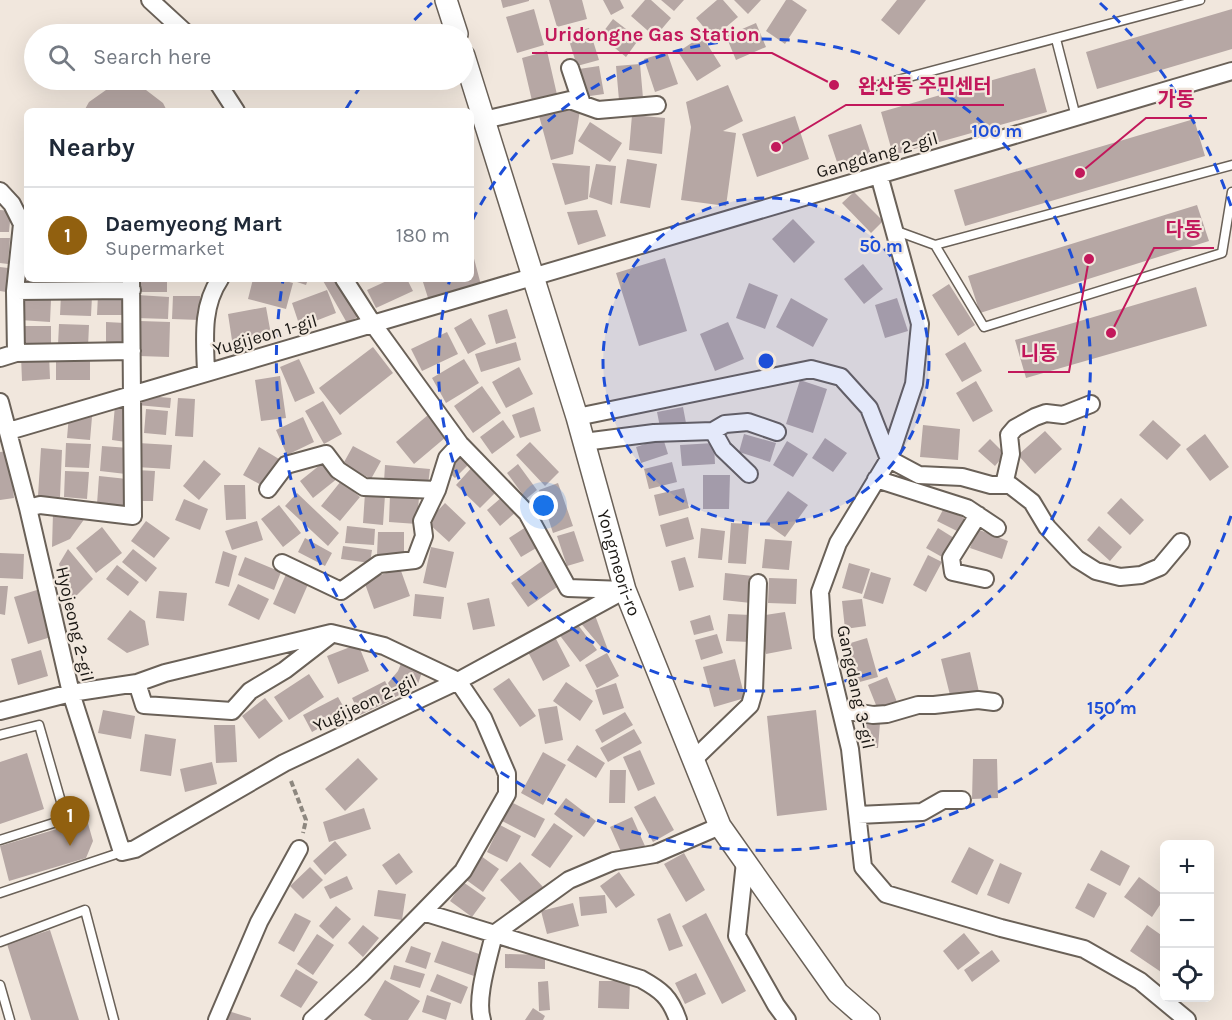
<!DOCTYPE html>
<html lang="en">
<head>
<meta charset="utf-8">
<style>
	body { margin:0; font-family:Karla,"Noto Sans KR",sans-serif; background:#f6f6f7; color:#1f2937 }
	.controls { position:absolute; right:18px; bottom:18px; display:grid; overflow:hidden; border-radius:9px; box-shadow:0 6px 24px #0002 }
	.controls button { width:54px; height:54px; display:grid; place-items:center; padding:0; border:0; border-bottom:2px solid #e0e1e3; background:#fff; color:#1f2937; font:30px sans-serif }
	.you { position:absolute; left:544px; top:506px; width:21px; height:21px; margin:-15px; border:4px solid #fff; border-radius:50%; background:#1a73e8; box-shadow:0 0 0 9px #1a73e833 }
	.badge { display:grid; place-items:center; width:39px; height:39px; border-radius:50%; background:#91600f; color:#fff; font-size:20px; font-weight:700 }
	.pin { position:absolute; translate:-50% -50px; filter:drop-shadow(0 2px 3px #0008) }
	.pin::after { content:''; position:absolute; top:32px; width:21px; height:18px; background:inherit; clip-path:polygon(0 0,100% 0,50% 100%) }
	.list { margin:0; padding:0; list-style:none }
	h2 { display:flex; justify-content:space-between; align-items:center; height:78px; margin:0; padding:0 24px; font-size:26px }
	h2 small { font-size:20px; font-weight:400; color:#747a83 }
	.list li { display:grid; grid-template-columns:39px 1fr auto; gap:18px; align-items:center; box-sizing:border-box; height:96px; padding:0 24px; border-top:2px solid #e0e1e3 }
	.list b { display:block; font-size:22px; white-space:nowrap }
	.list p { margin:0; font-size:20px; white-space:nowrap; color:#747a83 }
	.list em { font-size:20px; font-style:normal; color:#747a83 }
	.icon { flex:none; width:33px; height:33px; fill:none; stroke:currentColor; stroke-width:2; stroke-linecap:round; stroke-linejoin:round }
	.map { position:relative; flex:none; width:1232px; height:1020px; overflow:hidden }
	.search { position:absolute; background:#fff; box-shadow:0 6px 24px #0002; left:24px; top:24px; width:450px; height:66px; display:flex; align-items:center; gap:15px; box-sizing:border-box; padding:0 21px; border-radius:33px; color:#747a83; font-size:22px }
	.panel { position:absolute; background:#fff; box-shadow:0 6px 24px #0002; left:24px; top:108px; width:450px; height:174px; border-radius:9px }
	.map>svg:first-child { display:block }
	.building { fill:#b6a7a4 }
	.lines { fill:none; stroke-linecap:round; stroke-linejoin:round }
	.service-casing { stroke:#6a6158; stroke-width:11 }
	.minor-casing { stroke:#6a6158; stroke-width:20 }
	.tertiary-casing { stroke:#6a6158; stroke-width:24 }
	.path { stroke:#8d877f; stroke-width:4; stroke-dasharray:6 3; stroke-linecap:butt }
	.service { stroke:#fff; stroke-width:8 }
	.minor { stroke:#fff; stroke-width:16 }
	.tertiary { stroke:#fff; stroke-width:21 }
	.ring { fill:none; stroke:#1d4ed8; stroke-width:3; stroke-dasharray:10 8 }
	.labels { text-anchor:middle; stroke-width:4.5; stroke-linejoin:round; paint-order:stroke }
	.street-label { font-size:18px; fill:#1b1814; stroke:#f1e7dd }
	.centre { fill:#1d4ed8; stroke:#f1e7dd; stroke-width:3 }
	.ring-label { font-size:18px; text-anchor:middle; font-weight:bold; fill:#1d4ed8; stroke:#f1e7dd; stroke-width:4.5; stroke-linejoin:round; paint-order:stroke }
	.leader { fill:none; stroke:#c2185b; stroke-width:2 }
	.callout-dot { fill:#c2185b; stroke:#f1e7dd; stroke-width:2 }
	.callout-label { font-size:20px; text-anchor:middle; font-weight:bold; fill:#c2185b; stroke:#f1e7dd; stroke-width:4.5; stroke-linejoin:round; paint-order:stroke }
</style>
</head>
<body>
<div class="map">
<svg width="1232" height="1020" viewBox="0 0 1232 1020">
	<rect width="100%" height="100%" fill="#f1e7dd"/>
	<path class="building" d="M501 0H529V1L503 8Z
		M549 0H582L587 19 557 27Z
		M603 0H620L624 8 611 15Z
		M645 0H651L671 18 655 37 631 16Z
		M661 0H684L674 11Z
		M717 0H723L738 17 713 38 696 18Z
		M734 0H761L748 14Z
		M786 0H792L807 10 785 44 766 31Z
		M897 0H926L899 35 881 20Z
		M534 9 544 45 517 53 506 17Z
		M1232 9V49L1097 89 1086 52Z
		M613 19 639 39 626 57 600 36Z
		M756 23 766 47 736 60 726 36Z
		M589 28 599 60 577 66 567 34Z
		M702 36 721 66 697 81 678 52Z
		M547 51 558 99 533 105 522 58Z
		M667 52 678 84 655 92 644 59Z
		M640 64 643 98 619 100 616 66Z
		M599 66 604 94 583 97 579 69Z
		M1035 68 1047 112 893 155 881 112Z
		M728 85 743 121 723 131 736 133 726 206 681 200 691 127 686 102Z
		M126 86 146 90 163 103 167 111H84L89 102 106 90Z
		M560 106 580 110 573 154 551 160 538 112Z
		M632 115 665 118 662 154 629 150Z
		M795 116 809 159 757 177 742 134Z
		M1194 119 1205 156 965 226 954 190Z
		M590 122 622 143 610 162 578 141Z
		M861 124 871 154 838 165 828 135Z
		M627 159 657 164 650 208 620 203Z
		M552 163 590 166 588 199 565 205Z
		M596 164 616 166 612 205 589 197Z
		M854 192 883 221 871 233 842 203Z
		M1197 205 1209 241 980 313 968 276Z
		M0 210 11 211 9 232H0Z
		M597 210 606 236 578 245 567 212Z
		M793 219 815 242 794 263 772 239Z
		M0 238H10L8 264 0 263Z
		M472 251 481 285 429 301 422 279H471Z
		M665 258 687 331 639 346 616 273Z
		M863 264 883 289 864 304 844 279Z
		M0 267 8 268 6 292 0 291Z
		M26 279H56V285L26 284Z
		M61 279H90L89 284 61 281Z
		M97 279H124V286L96 284Z
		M137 279H167V292H137Z
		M253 279H278L293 283 286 309 248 299Z
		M288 279H308L306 285Z
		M322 279H337L359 316 347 323Z
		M391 279H407L413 291 376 308 367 290Z
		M749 283 778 295 765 329 736 318Z
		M949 284 975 325 958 336 932 295Z
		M1196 287 1207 326 1026 378 1015 340Z
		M327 290 336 313 300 327 292 303Z
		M61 295 92 296 91 316 60 315Z
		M98 295 125 296V315H97Z
		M137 295 169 297 168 319 136 318Z
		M173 296H200V320L172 319Z
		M21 298 51 300 50 322 20 320Z
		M791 298 828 319 813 347 776 327Z
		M897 298 908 331 885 338 875 305Z
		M266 307 272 340 233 347 228 314Z
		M507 309 516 338 496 344 488 315Z
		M471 318 486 344 468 354 454 328Z
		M140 321 170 322 169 357 139 356Z
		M106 322 125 323V346L106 345Z
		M728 322 744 359 715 371 700 334Z
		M59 324 89 325 88 347 58 345Z
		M21 326H51V348H20Z
		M447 332 458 354 422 371 411 349Z
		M516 342 521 360 481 372 475 354Z
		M965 342 982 371 962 382 945 354Z
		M373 347 393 373 340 415 319 388Z
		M49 354 50 379 22 381 21 356Z
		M56 358H90V380H56Z
		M299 359 315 393 295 402 280 367Z
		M464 359 479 383 446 403 432 378Z
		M519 367 533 394 506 408 492 382Z
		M280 376 286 418 261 421 255 380Z
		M800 380 827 389 813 433 786 424Z
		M976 381 993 411 973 422 956 393Z
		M482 386 501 413 473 433 454 406Z
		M137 395 171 398 170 408 137 405Z
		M178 398 195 399 193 437 175 436Z
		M323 401 342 434 324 444 305 411Z
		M115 405 130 406 126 442 112 440Z
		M534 407 541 431 520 438 512 415Z
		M683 407 686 423 660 427 657 412Z
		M146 409 168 411 166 435 144 433Z
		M69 415 92 417 90 440 67 438Z
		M428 415 446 437 414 464 396 442Z
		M303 417 314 442 287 455 276 430Z
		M503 420 515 437 492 454 480 437Z
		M1153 420 1181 445 1167 460 1139 435Z
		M923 425 960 429 958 460 920 457Z
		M1045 431 1062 449 1035 474 1018 455Z
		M744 434 776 443 770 462 739 452Z
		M1205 434 1229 467 1210 481 1186 449Z
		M663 438 668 454 641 463 636 447Z
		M825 438 847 453 833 472 812 458Z
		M990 439 1005 454 995 466 978 451Z
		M787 441 808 454 793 477 773 465Z
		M530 442 559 472 545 486 516 455Z
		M66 443 91 444 89 468 65 467Z
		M138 443 172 445 170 469 136 467Z
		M714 443 715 464 682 466 680 445Z
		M102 446 129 448 126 474 100 471Z
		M353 446 381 461 371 479 343 464Z
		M259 447 279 459 263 486 243 475Z
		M41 448 62 450 60 497 38 496Z
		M9 451 14 498 0 500V452Z
		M458 454 468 465 455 478 444 468Z
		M204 460 221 474 199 500 183 486Z
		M325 461 338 478 313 498 300 481Z
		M672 462 677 482 649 489 644 469Z
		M518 464 537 490 526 499 507 473Z
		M385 465 430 469 428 485 384 482Z
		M474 465 499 489 480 508 456 485Z
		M136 470 155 471 153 501H135Z
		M65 471 89 472 87 499 64 497Z
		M703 475H730L729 509H703Z
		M99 476 127 479 124 507 97 504Z
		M341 481 360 497 340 521 321 506Z
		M558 483 573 526 553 533 539 490Z
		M224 485H245L246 519 226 520Z
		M684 488 689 508 659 516 654 495Z
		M788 491 808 505 785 537 765 523Z
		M297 493 339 533 328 546 285 506Z
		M365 493 385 495 383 525 363 523Z
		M390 495 419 497 417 524 389 522Z
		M502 497 516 512 500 526 487 510Z
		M1121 498 1144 520 1130 535 1107 513Z
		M184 499 208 509 200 530 175 520Z
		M445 503 466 523 449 542 427 522Z
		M279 505 301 533 283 547 261 519Z
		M944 508 966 519 959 532 937 521Z
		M53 513 88 514 70 539 52 547Z
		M688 517 694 539 666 547 660 525Z
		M146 521 170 538 154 558 131 541Z
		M257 521 263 540 232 550 225 531Z
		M731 523 749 524 746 564 728 563Z
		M347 526 375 529 374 545 345 543Z
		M1099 526 1122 547 1110 561 1087 540Z
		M102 527 122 553 96 573 76 548Z
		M526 527 538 547 521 557 509 538Z
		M701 528 725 531 722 560 698 558Z
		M938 528 954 538 942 557 926 548Z
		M977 529 1008 541 1002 559 970 548Z
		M574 531 584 561 567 566 557 536Z
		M378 532H404V556L377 555Z
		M305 538 332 553 325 566 298 552Z
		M765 539 792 541 789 570 762 568Z
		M343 546 372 550 370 563 341 559Z
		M431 547 454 552 446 588 423 583Z
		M68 549 93 579 71 601 59 564Z
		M133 549 157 568 146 582 122 562Z
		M223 551 237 556 229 587 215 583Z
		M0 553 24 554 23 579 0 578Z
		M928 555 942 562 926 592 913 585Z
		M245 557 281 572 274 590 238 575Z
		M685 557 694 587 679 591 671 561Z
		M542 561 560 585 528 607 511 583Z
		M849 563 870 569 862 594 842 588Z
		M117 565 139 582 128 596 106 579Z
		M400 568 410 596 374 609 364 581Z
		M287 572 309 582 295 614 273 604Z
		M871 572 891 578 883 604 863 598Z
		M725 573 753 576 751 603 723 600Z
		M769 578 797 579 796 604 768 603Z
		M238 584 269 599 259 620 228 605Z
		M0 586H8L5 615 0 614Z
		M37 590 51 637 28 644 14 597Z
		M159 591 187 593 184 621 156 618Z
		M415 594 444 597 441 619 413 616Z
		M489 598 495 626 473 630 467 603Z
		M862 599 866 626 845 629 842 601Z
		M130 610 145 621 149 645 127 653 107 639Z
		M593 610 608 650 605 652 579 621Z
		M785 612 792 649 766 654 759 616Z
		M728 614 751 615 750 642 726 641Z
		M710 615 714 630 694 635 690 621Z
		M575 621 597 650 580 662 558 633Z
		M717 634 723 653 701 660 695 640Z
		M554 635 570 666 543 681 527 650Z
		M867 638 878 677 856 683 844 645Z
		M358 644 369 671 338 684 327 656Z
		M41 650 48 676 18 685 11 659Z
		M970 652 979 692 951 699 941 659Z
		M607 653 619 676 597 688 585 665Z
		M735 659 745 698 714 707 703 667Z
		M402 661 423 669 417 687 395 697 388 683 398 671Z
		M309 674 324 697 289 720 274 697Z
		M887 677 897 702 878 710 868 685Z
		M509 678 536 716 520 727 493 689Z
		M385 681 394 699 360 715 352 698Z
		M566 682 593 701 580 721 553 701Z
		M616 683 624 708 603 715 595 690Z
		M338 697 347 713 312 732 303 715Z
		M265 698 283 721 259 739 242 716Z
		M557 706 563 740 545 744 538 709Z
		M103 710 135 716 131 739 98 733Z
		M816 710 827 810 777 816 767 716Z
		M625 712 633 725 602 743 595 730Z
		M866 722 880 723 878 748 865 747Z
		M214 725H235L237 762 216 763Z
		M634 729 642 743 608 762 600 748Z
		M145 734 176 739 171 776 140 771Z
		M577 745 605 763 596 778 567 760Z
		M640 750 655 784 638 791 623 757Z
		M543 752 566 765 543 805 521 793Z
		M27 753 44 809 0 824V762Z
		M358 758 378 779 345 811 325 789Z
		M973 759H997L998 798 972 799Z
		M212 762 217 784 185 792 180 769Z
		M610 770H626L625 803H609Z
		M655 796 674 830 653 842 634 807Z
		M566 798 596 821 584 837 554 814Z
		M511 802 545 819 535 838 502 821Z
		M364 808 371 829 329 842 323 822Z
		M632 817 645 846 623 856 610 827Z
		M87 820 93 841 86 858 9 881 0 846Z
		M554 823 573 836 550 868 531 855Z
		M500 825 521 836 507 862 487 852Z
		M335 841 347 855 325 875 313 861Z
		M969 847 994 860 977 895 951 882Z
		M1101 850 1130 866 1120 886 1090 870Z
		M399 853 413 872 396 885 382 865Z
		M684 853 705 890 686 902 664 864Z
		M481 856 499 869 483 892 465 879Z
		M520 862 543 887 523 905 500 880Z
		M1000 863 1022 873 1009 904 987 895Z
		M310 867 323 880 303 899 290 886Z
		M619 872 635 895 616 908 600 886Z
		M347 876 353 889 330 899 324 887Z
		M1139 877 1164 895V899L1152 917 1124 897Z
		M463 882 486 898 472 917 450 901Z
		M1088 883 1107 893 1094 918 1075 908Z
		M378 890 406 894 402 920 374 916Z
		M605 895 607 913 581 916 579 897Z
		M573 903 579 926 547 934 541 911Z
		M336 906 351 919 333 939 319 926Z
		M295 913 311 921 294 952 278 943Z
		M670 913 683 946 669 951 657 919Z
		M706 913 746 991 722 1004 682 926Z
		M363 925 379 938 363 957 348 943Z
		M1147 925 1164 937V974L1130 951Z
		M50 930 79 1020H31L7 944Z
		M964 933 980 953 958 970 943 951Z
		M317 934 334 945 313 975 297 964Z
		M442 941 482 955 474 976 434 962Z
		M411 946 431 953 426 969 405 962Z
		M992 950 1000 961 972 982 964 970Z
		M505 954 545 955V969L505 968Z
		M394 965 425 974 420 988 390 979Z
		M296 969 318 982 301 1008 280 996Z
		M696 973 706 994 685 1004 675 983Z
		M437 974 468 987 461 1004 430 991Z
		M385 980 420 1001 408 1020H372L364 1015Z
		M548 981 550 1010 539 1011 538 982Z
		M599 981H630L629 1009 598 1008Z
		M427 995 451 1003 446 1020 422 1012Z
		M533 1008 545 1016 543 1020H525Z
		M225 1010 251 1018V1020H222Z"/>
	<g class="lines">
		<g class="service-casing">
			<path id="service" d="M1056 39 1076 117
				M875 86 1200 0
				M894 230 935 245 984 327 1222 253 1232 192
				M935 245 1232 165
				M0 735 39 725 66 819 0 840
				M0 893 122 852
				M0 942 85 910 114 1020
				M0 985 10 1020"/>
		</g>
		<g class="minor-casing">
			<path id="minor" d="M150 0 187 34
				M570 68 582 104
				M216 80 236 111
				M484 120 570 100 598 110 657 105
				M879 175 920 324 914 384 889 459 838 543 820 592 823 637 850 749 863 867 886 894 1001 928 1084 949 1140 981 1187 1020
				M0 191 12 204 22 224 15 291 16 353 0 358
				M344 279 373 324 460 444 527 513 568 588 624 590
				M15 291 132 290
				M16 353 132 351
				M206 373C205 340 201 307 220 279
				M0 402 28 508 71 693 122 852 135 849 284 763 458 681 625 590
				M577 417 811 369 841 377 869 408 889 459 919 475 962 477 991 485H1010L1032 502 1047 527 1077 559 1096 571 1120 577 1141 575 1160 567 1181 542
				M9 431 1232 71
				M713 431 723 449 749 474
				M584 442 654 433 713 431 725 424 748 422 777 432
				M876 479 967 508 997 528
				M1004 485 1011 454 1009 435 1015 428 1035 417 1046 413 1063 415 1091 404
				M268 489 286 465 326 454 338 470 364 487 437 490
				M28 508 40 505 133 516 131 279
				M978 515 951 558 953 572 985 579
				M282 563 341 591 379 564 415 560 424 536 422 521 437 490 447 458 460 444
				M137 683 144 705 232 711 250 691 285 670 329 636
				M842 710 873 715 887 714 918 705H934L978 700 994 702
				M0 711 71 693 137 683 165 673 331 633 384 646 458 681 483 718 507 774V794L463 871 423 912 641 979C661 990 670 997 678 1020
				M693 760 750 705 754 691 758 583
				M858 815 922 812 943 800H962
				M745 862 737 936 776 1005 787 1020
				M217 1020 259 922 299 849
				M312 1020 362 974 423 912
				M482 1020C475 998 489 957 494 934L569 880 614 861 655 854 720 826"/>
		</g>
		<g class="tertiary-casing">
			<g id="tertiary">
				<path d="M446 0 457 34"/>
				<path id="s1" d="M464 56 577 417 625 590 720 826 838 993 869 1020"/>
			</g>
		</g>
		<path class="path" d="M291 781 306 820 303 833"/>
		<use href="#service" class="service"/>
		<use href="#minor" class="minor"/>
		<use href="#tertiary" class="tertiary"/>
	</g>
	<circle cx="766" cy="361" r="163" fill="#1d4ed8" fill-opacity=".12"/>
	<g class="ring">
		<circle cx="766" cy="361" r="163"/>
		<path d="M472 221A326 326 0 1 1 450 279"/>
		<path d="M1231 516A490 490 0 0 1 283 280M346 109A490 490 0 0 1 365 80M402 33A490 490 0 0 1 432 3M1100 3A490 490 0 0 1 1231 206"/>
	</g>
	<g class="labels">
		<g class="street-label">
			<text transform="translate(877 155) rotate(-16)" y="6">Gangdang 2-gil</text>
			<text transform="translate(265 335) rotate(-16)" y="6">Yugijeon 1-gil</text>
			<text dy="6" stroke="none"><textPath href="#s1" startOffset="530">Yongmeori-ro</textPath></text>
			<text transform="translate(75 624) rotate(77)" y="6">Hyojeong 2-gil</text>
			<text transform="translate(856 687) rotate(78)" y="6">Gangdang 3-gil</text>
			<text transform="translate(365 703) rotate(-25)" y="6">Yugijeon 2-gil</text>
		</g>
	</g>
	<circle cx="766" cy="361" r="9" class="centre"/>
	<g class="ring-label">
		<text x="997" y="137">100 m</text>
		<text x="881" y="252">50 m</text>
		<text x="1112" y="714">150 m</text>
	</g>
	<path class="leader" d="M834 85L772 53H532M776 147L846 105H1004M1080 173L1146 118H1207M1111 333L1154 248H1214M1089 259L1069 372H1008"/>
	<g class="callout-dot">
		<circle cx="834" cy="85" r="6"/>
		<circle cx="776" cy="147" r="6"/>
		<circle cx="1080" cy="173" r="6"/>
		<circle cx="1111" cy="333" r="6"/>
		<circle cx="1089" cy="259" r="6"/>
	</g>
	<g class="callout-label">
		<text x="652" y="41">Uridongne Gas Station</text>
		<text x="925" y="93">완산동 주민센터</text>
		<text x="1176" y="106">가동</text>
		<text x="1184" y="236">다동</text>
		<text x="1039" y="360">니동</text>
	</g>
</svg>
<div class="controls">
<button>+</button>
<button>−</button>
<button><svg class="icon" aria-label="locate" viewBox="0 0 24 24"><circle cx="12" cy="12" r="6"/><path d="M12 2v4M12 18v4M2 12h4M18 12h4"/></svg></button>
</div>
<div class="you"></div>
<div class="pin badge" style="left:70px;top:846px">1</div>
<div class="search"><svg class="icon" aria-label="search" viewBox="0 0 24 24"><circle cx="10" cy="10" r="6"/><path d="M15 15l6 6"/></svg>Search here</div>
<section class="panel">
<h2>Nearby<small></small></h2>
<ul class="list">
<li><span class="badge">1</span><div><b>Daemyeong Mart</b><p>Supermarket</p></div><em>180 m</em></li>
</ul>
</section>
</div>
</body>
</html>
